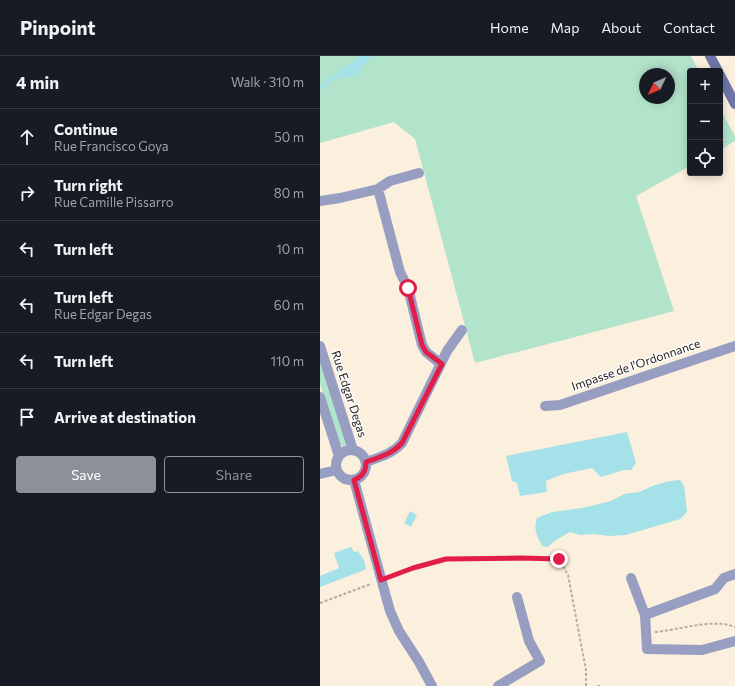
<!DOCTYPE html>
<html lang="en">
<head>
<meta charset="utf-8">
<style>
	body { margin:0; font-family:Commissioner,sans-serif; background:#242831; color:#f1f3f6 }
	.controls { position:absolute; right:12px; top:12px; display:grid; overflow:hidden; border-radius:4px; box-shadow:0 2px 10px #0003 }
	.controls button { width:36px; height:36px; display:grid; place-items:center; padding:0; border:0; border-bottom:1px solid #363941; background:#171b24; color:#f1f3f6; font:20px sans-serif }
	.compass { position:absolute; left:319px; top:12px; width:36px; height:36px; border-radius:50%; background:#171b24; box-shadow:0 2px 10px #0003; rotate:226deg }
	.stop { position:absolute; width:12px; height:12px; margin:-9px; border:3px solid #e11d48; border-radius:50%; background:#fff }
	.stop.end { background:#e11d48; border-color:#fff; box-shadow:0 1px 4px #0008 }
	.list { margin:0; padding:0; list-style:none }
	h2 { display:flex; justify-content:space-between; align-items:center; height:52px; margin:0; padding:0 16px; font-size:17px }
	h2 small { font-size:13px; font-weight:400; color:#9ea1a6 }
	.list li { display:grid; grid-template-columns:26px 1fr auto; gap:12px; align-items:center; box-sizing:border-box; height:56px; padding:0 16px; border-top:1px solid #363941 }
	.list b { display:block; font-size:15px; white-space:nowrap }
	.list p { margin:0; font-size:13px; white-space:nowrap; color:#9ea1a6 }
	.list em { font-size:13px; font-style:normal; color:#9ea1a6 }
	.actions { display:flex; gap:8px; padding:12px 16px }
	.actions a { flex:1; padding:9px 0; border:1px solid #8c9099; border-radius:4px; text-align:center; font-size:14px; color:#8c9099 }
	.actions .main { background:#8c9099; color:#fff }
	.icon { flex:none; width:22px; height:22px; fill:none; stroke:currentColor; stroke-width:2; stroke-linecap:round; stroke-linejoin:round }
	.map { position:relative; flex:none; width:415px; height:630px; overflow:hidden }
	header { display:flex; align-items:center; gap:24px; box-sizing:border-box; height:56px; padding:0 20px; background:#171b24; border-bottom:1px solid #363941 }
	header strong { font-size:19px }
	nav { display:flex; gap:22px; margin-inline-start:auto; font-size:14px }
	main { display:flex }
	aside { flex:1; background:#171b24 }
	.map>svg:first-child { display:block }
	.green { fill:#b2e3cb; fill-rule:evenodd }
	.water { fill:#a5e1e8 }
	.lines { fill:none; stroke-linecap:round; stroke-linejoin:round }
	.path { stroke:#b6ad9f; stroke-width:2; stroke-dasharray:3 2; stroke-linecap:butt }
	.street { stroke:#989dc2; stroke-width:10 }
	.secondary { stroke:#6e74a9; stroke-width:10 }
	.route { stroke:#e11d48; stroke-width:5 }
	.labels { text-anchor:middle; stroke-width:3; stroke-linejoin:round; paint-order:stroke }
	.street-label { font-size:12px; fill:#27221c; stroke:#fefefe }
</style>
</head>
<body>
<header>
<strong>Pinpoint</strong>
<nav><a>Home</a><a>Map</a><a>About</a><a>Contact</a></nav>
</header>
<main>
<aside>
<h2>4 min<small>Walk · 310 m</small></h2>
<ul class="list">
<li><svg class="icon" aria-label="ahead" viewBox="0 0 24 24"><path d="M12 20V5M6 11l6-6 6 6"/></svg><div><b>Continue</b><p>Rue Francisco Goya</p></div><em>50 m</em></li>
<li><svg class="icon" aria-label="right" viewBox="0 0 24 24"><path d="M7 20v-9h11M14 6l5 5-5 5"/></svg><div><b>Turn right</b><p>Rue Camille Pissarro</p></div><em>80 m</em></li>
<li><svg class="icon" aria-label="left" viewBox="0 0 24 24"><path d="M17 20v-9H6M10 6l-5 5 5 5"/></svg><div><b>Turn left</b></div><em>10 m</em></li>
<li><svg class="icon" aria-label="left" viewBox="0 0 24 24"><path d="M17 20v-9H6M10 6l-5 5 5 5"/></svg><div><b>Turn left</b><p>Rue Edgar Degas</p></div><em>60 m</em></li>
<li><svg class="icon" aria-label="left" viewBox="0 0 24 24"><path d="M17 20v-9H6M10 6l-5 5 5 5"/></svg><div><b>Turn left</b></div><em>110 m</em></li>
<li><svg class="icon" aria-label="arrive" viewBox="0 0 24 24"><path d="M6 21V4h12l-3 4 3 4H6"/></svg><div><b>Arrive at destination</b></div></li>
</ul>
<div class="actions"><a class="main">Save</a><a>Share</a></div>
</aside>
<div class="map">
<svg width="415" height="630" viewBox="0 0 415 630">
	<rect width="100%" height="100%" fill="#fbefdd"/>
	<path class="green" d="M0 0H371L379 15H370V110L316 140 354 255 155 307 95 83 74 66 0 87ZM325 18H349V42H325Z
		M400 53 415 80V85L400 94Z
		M0 303 27 388 23 391 19 387 0 328Z"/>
	<path class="water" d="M41 0H55C44 5 43 15 34 20 30 21 25 20 21 21 15 23 4 30 0 35V29Z
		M307 376 316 407 311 414H304L281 421 272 412 243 418 226 425 227 436 200 440 197 427 192 425 186 400Z
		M360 424 364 430 367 456 360 463 306 479 289 480 273 478 260 479 250 476 233 486 228 491 222 490C217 480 213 473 217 462L232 456 262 452 291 445 304 438 319 436 335 429 350 425Z
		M90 455 97 459 91 471 84 467Z
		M31 491 34 496 38 495 44 504 46 513 42 515 0 531V520L19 512 14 497Z"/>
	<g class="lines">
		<path class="path" d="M70 521 93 512 126 503 201 502 239 503 248 519 266 614V630
			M0 547 51 528
			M335 576C359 574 393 562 415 571
			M277 630H281"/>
		<path class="street" d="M58 133 80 216 88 232 102 289 106 296 121 308
			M0 145 20 142 58 133 70 125 99 117
			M0 290 33 394
			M0 341 19 400
			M225 350 240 349 415 290
			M16 409a15 15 0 1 1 30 0a15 15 0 1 1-30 0Z
			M46 406C60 401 72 398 82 387L127 295 142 274
			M0 418 17 414
			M34 424 70 555 79 575 99 606 112 630
			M311 522 325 559 395 533 404 522 415 518
			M325 559 327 593 382 594 415 585
			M178 630 220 605 209 585 197 541"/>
		<path class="secondary" d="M390 0 398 15
			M400 19 415 48"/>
	</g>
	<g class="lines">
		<path class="route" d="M88 232 102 289 106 296 122 308 82 387C72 398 60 401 46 406 46 415 43 421 34 424L61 524 93 512 126 503 201 502 239 503"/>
	</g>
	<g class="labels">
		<g class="street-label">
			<text transform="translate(316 309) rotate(-19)" y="4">Impasse de l'Ordonnance</text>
			<text transform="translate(29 338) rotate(72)" y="4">Rue Edgar Degas</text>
		</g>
	</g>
</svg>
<div class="controls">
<button>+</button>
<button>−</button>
<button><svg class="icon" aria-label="locate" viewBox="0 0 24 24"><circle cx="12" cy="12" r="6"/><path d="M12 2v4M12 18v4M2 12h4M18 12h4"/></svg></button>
</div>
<svg class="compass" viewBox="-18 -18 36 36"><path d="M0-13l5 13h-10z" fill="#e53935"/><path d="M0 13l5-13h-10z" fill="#9ea1a6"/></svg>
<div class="stop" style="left:88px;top:232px"></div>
<div class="stop end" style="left:239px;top:503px"></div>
</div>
</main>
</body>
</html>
